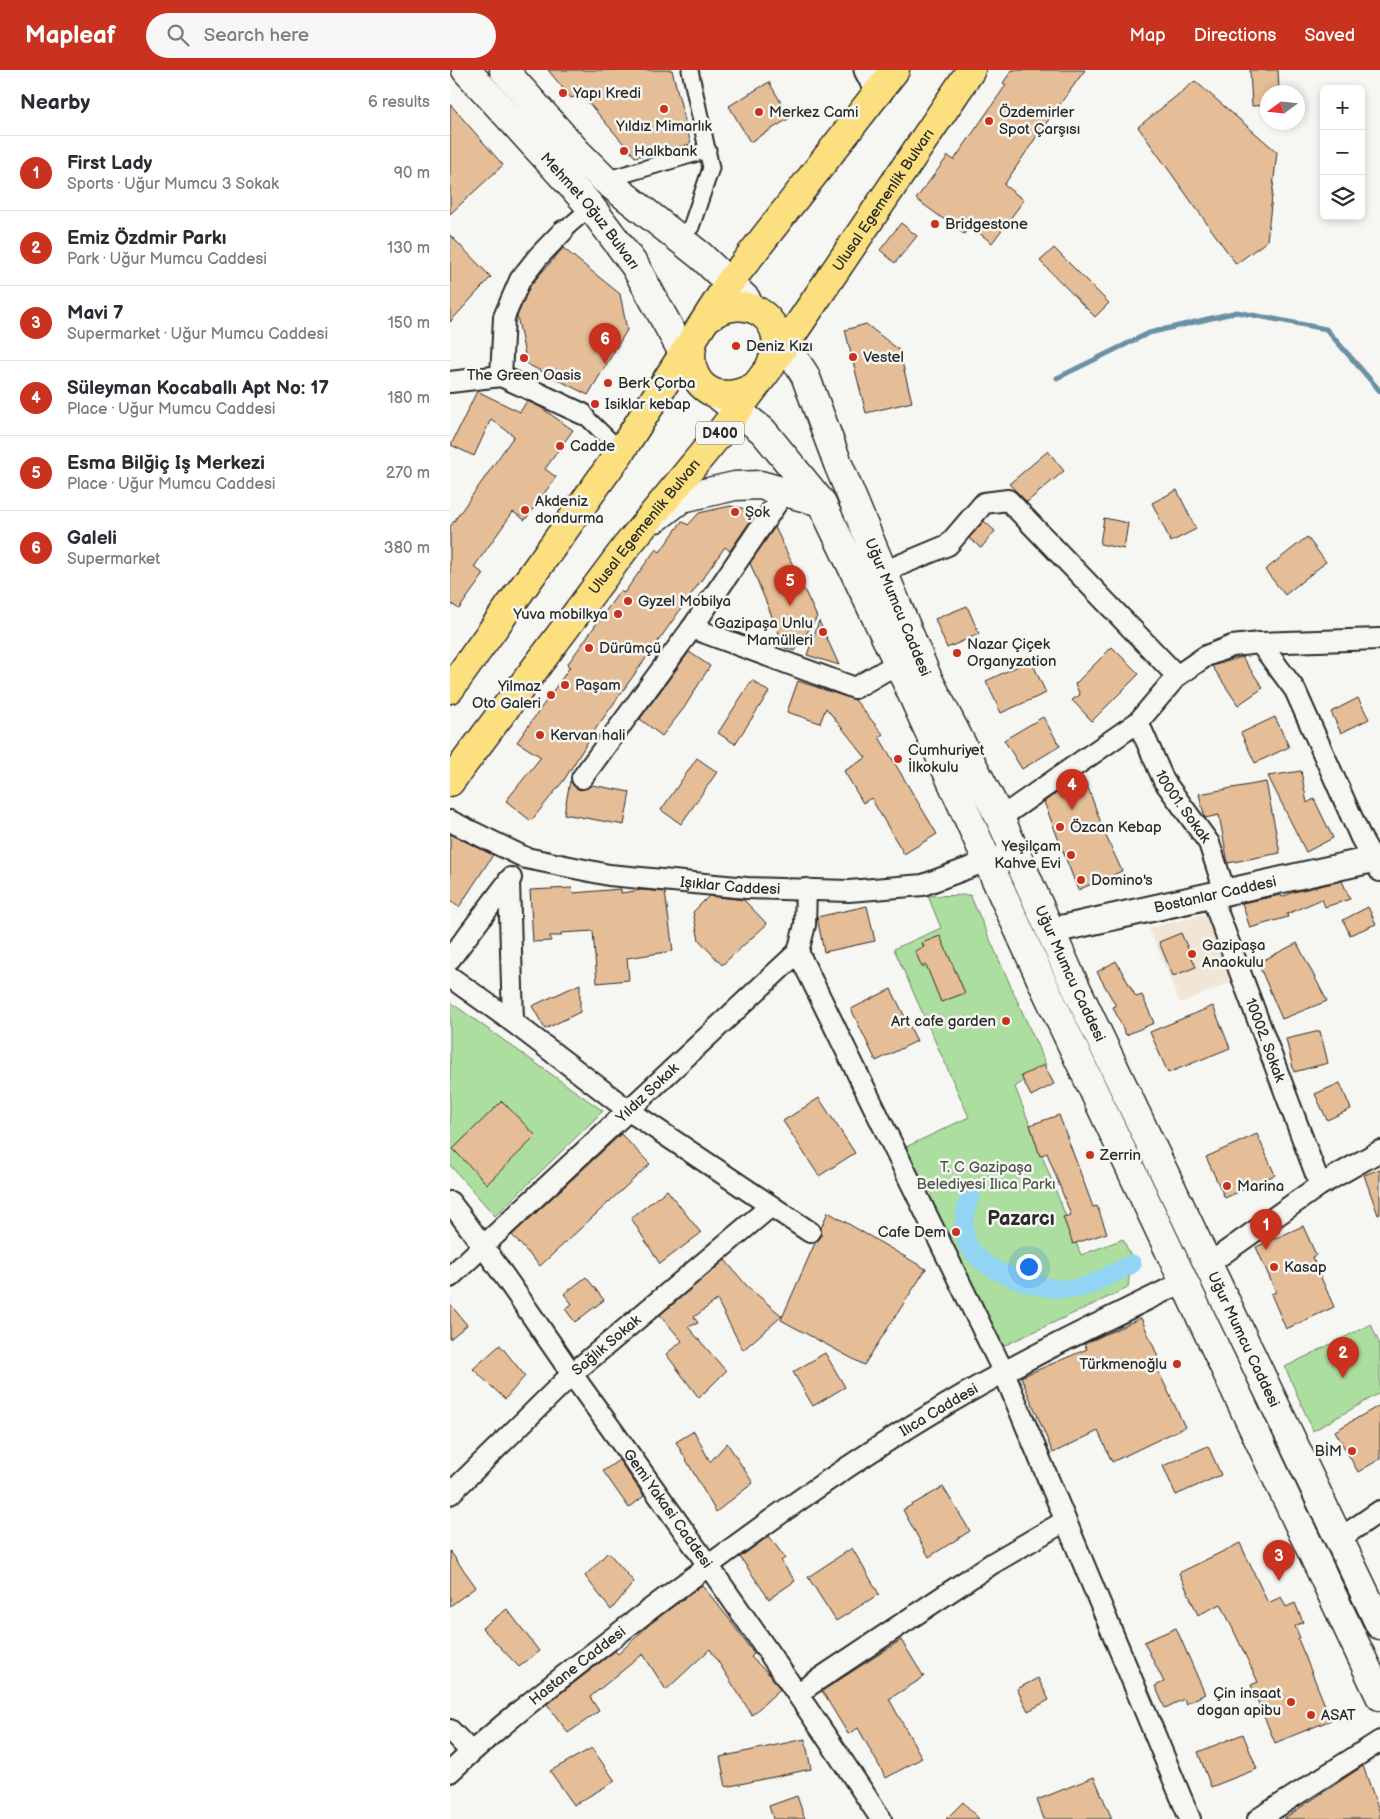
<!DOCTYPE html>
<html lang="en">
<head>
<meta charset="utf-8">
<style>
	body { margin:0; font-family:"Balsamiq Sans",sans-serif; background:#f7f7f7; color:#2b2b33 }
	.controls { position:absolute; right:15px; top:15px; display:grid; overflow:hidden; border-radius:8px; box-shadow:0 2px 8px #0003 }
	.controls button { width:45px; height:45px; display:grid; place-items:center; padding:0; border:0; border-bottom:1px solid #e1e1e2; background:#fff; color:#2b2b33; font:25px sans-serif }
	.compass { position:absolute; left:810px; top:15px; width:45px; height:45px; border-radius:50%; background:#fff; box-shadow:0 2px 8px #0003; rotate:255deg }
	.you { position:absolute; left:578px; top:1196px; width:18px; height:18px; margin:-12px; border:4px solid #fff; border-radius:50%; background:#1a73e8; box-shadow:0 0 0 8px #1a73e833 }
	.badge { display:grid; place-items:center; width:32px; height:32px; border-radius:50%; background:#c8321e; color:#fff; font-size:16px; font-weight:700 }
	.pin { position:absolute; translate:-50% -41px; filter:drop-shadow(0 1px 2px #0008) }
	.pin::after { content:''; position:absolute; top:26px; width:18px; height:15px; background:inherit; clip-path:polygon(0 0,100% 0,50% 100%) }
	.list { margin:0; padding:0; list-style:none }
	h2 { display:flex; justify-content:space-between; align-items:center; height:65px; margin:0; padding:0 20px; font-size:21px }
	h2 small { font-size:16px; font-weight:400; color:#7c7c81 }
	.list li { display:grid; grid-template-columns:32px 1fr auto; gap:15px; align-items:center; box-sizing:border-box; height:75px; padding:0 20px; border-top:1px solid #e1e1e2 }
	.list b { display:block; font-size:19px; white-space:nowrap }
	.list p { margin:0; font-size:16px; white-space:nowrap; color:#7c7c81 }
	.list em { font-size:16px; font-style:normal; color:#7c7c81 }
	.icon { flex:none; width:28px; height:28px; fill:none; stroke:currentColor; stroke-width:2; stroke-linecap:round; stroke-linejoin:round }
	.map { position:relative; flex:none; width:930px; height:1749px; overflow:hidden }
	header { display:flex; align-items:center; gap:30px; box-sizing:border-box; height:70px; padding:0 25px; background:#c8321e; color:#fff }
	header strong { font-size:24px }
	nav { display:flex; gap:28px; margin-inline-start:auto; font-size:18px }
	.search { width:350px; height:45px; background:#f7f7f7; display:flex; align-items:center; gap:12px; box-sizing:border-box; padding:0 18px; border-radius:28px; color:#7c7c81; font-size:19px }
	main { display:flex }
	aside { flex:1; background:#fff }
	.map>svg:first-child { display:block }
	.built { fill:#f1e5d6 }
	.green { fill:#acde9f; stroke:#6c8465 }
	.lines { fill:none; stroke-linecap:round; stroke-linejoin:round }
	.stream { stroke:#6990a3; stroke-width:5 }
	.canal { stroke:#92d4f3; stroke-width:19 }
	.building { fill:#e5bd96; stroke:#2b2b2b }
	.pedestrian-casing { stroke:#2b2b2b; stroke-width:19 }
	.minor-casing { stroke:#2b2b2b; stroke-width:24 }
	.tertiary-casing { stroke:#2b2b2b; stroke-width:29 }
	.secondary-casing { stroke:#2b2b2b; stroke-width:31 }
	.trunk-casing { stroke:#2b2b2b; stroke-width:31 }
	.pedestrian { stroke:#f6f6f2; stroke-width:15 }
	.minor { stroke:#f6f6f2; stroke-width:20 }
	.tertiary { stroke:#f6f6f2; stroke-width:25 }
	.secondary { stroke:#f6f6f2; stroke-width:28 }
	.trunk { stroke:#fce080; stroke-width:28 }
	.poi-dot { fill:#c8321e; stroke:#f6f6f2; stroke-width:2 }
	.labels { text-anchor:middle; stroke-width:5; stroke-linejoin:round; paint-order:stroke }
	.shield { fill:#f6f6f2; stroke:#686867; stroke-width:1 }
	.shield-label { font-size:14px; font-weight:bold; fill:#2b2b2b }
	.poi-label { font-size:15px; fill:#2b2b2b; stroke:#f6f6f2; text-anchor:start }
	.street-label { font-size:15px; fill:#2b2b2b; stroke:#f6f6f2 }
	.park-label { font-size:15px; fill:#4b5848; stroke:#f6f6f2 }
	.district-label { font-size:20px; font-weight:bold; fill:#2b2b2b; stroke:#f6f6f2 }
</style>
</head>
<body>
<header>
<strong>Mapleaf</strong>
<div class="search"><svg class="icon" aria-label="search" viewBox="0 0 24 24"><circle cx="10" cy="10" r="6"/><path d="M15 15l6 6"/></svg>Search here</div>
<nav><a>Map</a><a>Directions</a><a>Saved</a></nav>
</header>
<main>
<aside>
<h2>Nearby<small>6 results</small></h2>
<ul class="list">
<li><span class="badge">1</span><div><b>First Lady</b><p>Sports · Uğur Mumcu 3 Sokak</p></div><em>90 m</em></li>
<li><span class="badge">2</span><div><b>Emiz Özdmir Parkı</b><p>Park · Uğur Mumcu Caddesi</p></div><em>130 m</em></li>
<li><span class="badge">3</span><div><b>Mavi 7</b><p>Supermarket · Uğur Mumcu Caddesi</p></div><em>150 m</em></li>
<li><span class="badge">4</span><div><b>Süleyman Kocaballı Apt No: 17</b><p>Place · Uğur Mumcu Caddesi</p></div><em>180 m</em></li>
<li><span class="badge">5</span><div><b>Esma Bilğiç Iş Merkezi</b><p>Place · Uğur Mumcu Caddesi</p></div><em>270 m</em></li>
<li><span class="badge">6</span><div><b>Galeli</b><p>Supermarket</p></div><em>380 m</em></li>
</ul>
</aside>
<div class="map">
<svg width="930" height="1749" viewBox="0 0 930 1749">
	<rect width="100%" height="100%" fill="#f6f6f2"/>
	<filter id="ink" filterUnits="userSpaceOnUse"><feTurbulence type="fractalNoise" baseFrequency=".02" numOctaves="2"/><feDisplacementMap in="SourceGraphic" scale="10" xChannelSelector="R" yChannelSelector="G"/><feConvolveMatrix kernelMatrix="1 2 1 2 8 2 1 2 1" color-interpolation-filters="sRGB"/></filter>
	<g filter="url(#ink)">
		<path class="built" d="M757 844 784 911 730 933 699 858Z"/>
		<path class="green" d="M520 825 596 995 565 1017 631 1185 673 1169 681 1187 678 1218 551 1277 456 1077 519 1047 444 879 491 858 478 826Z
			M0 932 153 1041 45 1146 0 1095Z
			M921 1254 930 1275V1323L863 1361 835 1297Z"/>
		<g class="lines">
			<path class="stream" d="M607 308 699 263 787 242 876 259 930 321"/>
			<path class="canal" d="M522 1120C517 1136 511 1151 516 1169 525 1203 598 1224 629 1218 645 1215 667 1201 682 1194"/>
		</g>
		<path class="building" d="M98 0H222L241 74 185 87 132 25 121 28Z
			M562 0H635L589 63 554 115 574 130 542 173 520 156 514 164 466 129 498 86 504 90 556 15 553 13Z
			M800 0H828L829 22H818V35L802 36Z
			M745 11 827 82 817 171 786 194 688 57Z
			M319 12 340 48 300 72 279 36Z
			M0 34 53 95 0 144Z
			M451 153 467 166 445 193 430 180Z
			M0 165 41 207 0 252Z
			M113 178 170 224 177 260 138 325 77 294 67 246 80 216Z
			M604 178 659 233 645 247 590 191Z
			M416 254 449 280 462 332 416 343 395 260Z
			M27 321 70 342 77 331 90 337 123 360 95 399 106 407 75 450 63 442 24 497 34 504 9 539 0 533V457L64 366 41 349 24 386 1 375Z
			M598 381 614 401 577 432 559 414Z
			M727 420 746 459 721 472 702 433Z
			M280 436 307 441 280 481 275 477 147 657 114 710 81 751 56 731 91 687 67 672 120 597 117 595 170 521 174 523 206 479 210 482 232 451 238 455 249 443Z
			M654 448 678 453 674 479 650 474Z
			M534 451 545 461 531 478 519 468Z
			M325 457 367 547 345 581 335 578 300 493Z
			M857 467 876 492 835 525 815 500Z
			M517 536 529 564 497 578 485 549Z
			M369 551 389 595 357 585Z
			M662 577 689 604 642 651 622 630 630 625 625 614Z
			M239 582 260 596 234 638 212 666 190 649Z
			M792 587 813 618 788 635 762 596Z
			M581 590 596 623 551 643 536 611Z
			M302 610 319 622 285 674 268 663Z
			M348 611 405 630 433 664 429 667 487 764 454 784 421 728 413 733 394 701 416 688 376 638 370 653 337 642Z
			M908 628 919 649 891 663 881 642Z
			M593 647 610 676 572 699 554 670Z
			M825 647 839 677 805 693 791 663Z
			M247 688 267 702 231 754 211 740Z
			M851 701 857 733 864 729 883 768 856 782 818 706Z
			M120 711 125 717 130 720 142 715 180 722 174 755 114 744Z
			M636 712 655 764 672 801 628 820 594 732 606 723Z
			M816 712 830 783 778 793 769 745 755 748 749 724Z
			M0 764 43 785 9 837 0 831Z
			M892 811 900 829 875 837 872 829 837 844 838 847 800 858 792 833 831 825 832 827 844 822Z
			M122 818 123 823 171 819V823L192 820 215 822 223 881 177 888 179 910 147 913 143 861 111 863V866H100L101 871 83 872 80 820Z
			M259 826 294 830 317 854 272 895 249 870 243 842Z
			M417 836 425 871 374 882 367 847Z
			M918 837 926 854 900 865 893 850Z
			M731 863 746 897 723 906 709 872Z
			M490 866 515 923 491 932 476 895 472 897 465 881 474 877 472 873Z
			M847 873 877 931 832 949 808 893Z
			M666 891 686 927 692 925 704 953 676 965 663 937 666 936 647 902Z
			M130 914V942L95 959 82 936Z
			M441 919 467 971 426 991 401 939Z
			M763 936 780 978 718 1003 700 962Z
			M870 961 878 993 844 1002 836 969Z
			M594 995 604 1014 581 1026 571 1006Z
			M890 1013 901 1039 877 1050 865 1024Z
			M369 1028 405 1083 369 1106 333 1051Z
			M52 1031 86 1066 37 1114 3 1079Z
			M609 1045 643 1137 647 1136 657 1163 623 1174 613 1147 621 1145 597 1083 590 1086 580 1055Z
			M171 1064 200 1094 90 1196 62 1165Z
			M807 1064 825 1105 775 1128 756 1087Z
			M930 1099V1144L928 1145 914 1105Z
			M217 1120 251 1163 210 1194 181 1148Z
			M378 1142 476 1199 414 1295 331 1250 365 1173 370 1168 371 1158Z
			M853 1156 866 1185 862 1187 884 1237 836 1259 821 1224 826 1222 806 1177Z
			M275 1190 297 1216 332 1246 293 1280 267 1230 244 1247 248 1253 238 1257 276 1301 249 1328 216 1284 232 1271 210 1245Z
			M136 1207 154 1230 125 1252 115 1239 122 1234 114 1224Z
			M0 1234 17 1255 0 1269Z
			M691 1248 709 1289 704 1292 735 1357 662 1392 648 1361 603 1383 571 1307 637 1279 634 1274Z
			M50 1275 75 1306 55 1329 23 1299Z
			M375 1283 395 1317 363 1336 343 1302Z
			M930 1335V1389L908 1402 885 1361Z
			M244 1361 260 1392 277 1373 303 1413 266 1442 226 1372Z
			M758 1376 771 1405 726 1425 713 1396Z
			M169 1390 194 1426 179 1438 153 1401Z
			M493 1417 520 1461 479 1487 453 1440Z
			M319 1466 335 1488 331 1491 345 1511 319 1529 290 1487Z
			M790 1473 818 1533 831 1527 836 1537 845 1533 853 1552 845 1556 850 1568 848 1569 881 1650 825 1673 801 1615 808 1612 771 1534 748 1545 729 1503Z
			M402 1478 429 1524 386 1551 358 1507Z
			M0 1481 26 1517 0 1536Z
			M158 1482 184 1512 161 1540 135 1506Z
			M252 1515 280 1550 304 1584 301 1587 322 1607 330 1619 302 1645 260 1579 216 1620 193 1584 140 1627 149 1641 118 1663 97 1634 165 1581 168 1584 201 1553Z
			M57 1539 89 1581 69 1597 32 1558Z
			M726 1558 755 1624 736 1634 734 1629 715 1638 705 1616 714 1612 694 1572Z
			M451 1570 474 1607 439 1629 472 1688 436 1708 408 1658 398 1664 372 1621Z
			M588 1608 599 1630 578 1641 567 1619Z
			M793 1664 807 1699 761 1717 748 1682Z
			M355 1669 361 1699 276 1717 270 1687Z
			M142 1678 165 1711 124 1735 100 1701Z
			M913 1696 930 1743V1749H833Z
			M644 1707 662 1749H594L587 1730Z
			M347 1726 355 1749H323L319 1736Z
			M513 1732 529 1749H496Z"/>
		<g class="lines">
			<g class="pedestrian-casing">
				<path id="pedestrian" d="M240 0 261 98 241 157
					M155 110 258 80
					M113 161 141 137
					M133 344 171 381"/>
			</g>
			<g class="minor-casing">
				<g id="minor">
					<path d="M51 306 54 247 70 210 88 187 113 161"/>
					<path d="M0 312 51 306 133 344"/>
					<path d="M433 502 498 475 534 433 558 430 727 606"/>
					<path d="M242 558 405 618 448 593"/>
					<path d="M810 573 930 569"/>
					<path id="s1" d="M688 652 714 711 759 773 775 822"/>
					<path d="M132 708 242 558 335 421"/>
					<path d="M550 748 688 652 727 606 756 586 782 576 810 573 845 620 911 768 930 801"/>
					<path id="s2" d="M0 751 76 788 159 805 297 818 399 821 473 815 564 781"/>
					<path d="M59 810 63 952"/>
					<path id="s3" d="M761 825 870 1115"/>
					<path d="M348 882 554 1303 740 1749"/>
					<path d="M0 889 61 808"/>
					<path d="M0 907 63 952 178 1040 360 1162"/>
					<path id="s4" d="M0 1132C46 1191 86 1253 129 1314 232 1457 334 1601 431 1749"/>
					<path d="M757 1195 870 1115 930 1081"/>
					<path id="s5" d="M0 1207 348 882 355 855 356 819"/>
					<path id="s6" d="M0 1424 122 1304 321 1136"/>
					<path d="M889 1469 930 1441"/>
					<path d="M348 1623 543 1493 615 1451"/>
					<path d="M0 1660 21 1682"/>
					<path id="s7" d="M0 1702C57 1648 124 1598 186 1550 286 1474 388 1399 496 1335 573 1289 654 1251 733 1212"/>
					<path d="M808 1749 930 1671"/>
				</g>
			</g>
			<g class="tertiary-casing">
				<g id="tertiary">
					<path d="M417 0 429 23"/>
					<path id="s8" d="M599 859H609L930 788"/>
				</g>
			</g>
			<g class="secondary-casing">
				<g id="secondary">
					<path id="s9" d="M16 0 141 137 185 196 241 297"/>
					<path d="M54 0 128 83 155 110 251 186 296 229"/>
					<path id="s10" d="M322 255 355 305 388 394 478 609 550 748 620 905 930 1555"/>
					<path d="M270 327 313 361 371 432 448 593 594 916 930 1626"/>
					<path d="M206 448 232 428 285 416 310 415 371 432"/>
				</g>
			</g>
			<g class="trunk-casing">
				<g id="trunk">
					<path d="M259 247C298 219 342 252 321 294"/>
					<path d="M243 271C233 312 264 338 302 318"/>
					<path d="M0 619 171 381 279 213 445 0"/>
					<path id="s11" d="M0 712 176 477 270 363 320 297 521 0"/>
				</g>
			</g>
			<use href="#pedestrian" class="pedestrian"/>
			<use href="#minor" class="minor"/>
			<use href="#tertiary" class="tertiary"/>
			<use href="#secondary" class="secondary"/>
			<use href="#trunk" class="trunk"/>
		</g>
	</g>
	<g class="poi-dot">
		<circle cx="113" cy="23" r="5"/>
		<circle cx="214" cy="39" r="5"/>
		<circle cx="309" cy="42" r="5"/>
		<circle cx="539" cy="51" r="5"/>
		<circle cx="174" cy="81" r="5"/>
		<circle cx="485" cy="154" r="5"/>
		<circle cx="286" cy="276" r="5"/>
		<circle cx="403" cy="287" r="5"/>
		<circle cx="74" cy="288" r="5"/>
		<circle cx="158" cy="313" r="5"/>
		<circle cx="145" cy="334" r="5"/>
		<circle cx="110" cy="376" r="5"/>
		<circle cx="75" cy="440" r="5"/>
		<circle cx="285" cy="442" r="5"/>
		<circle cx="178" cy="531" r="5"/>
		<circle cx="168" cy="544" r="5"/>
		<circle cx="373" cy="562" r="5"/>
		<circle cx="139" cy="578" r="5"/>
		<circle cx="507" cy="583" r="5"/>
		<circle cx="115" cy="615" r="5"/>
		<circle cx="101" cy="625" r="5"/>
		<circle cx="90" cy="665" r="5"/>
		<circle cx="448" cy="689" r="5"/>
		<circle cx="610" cy="757" r="5"/>
		<circle cx="621" cy="785" r="5"/>
		<circle cx="631" cy="810" r="5"/>
		<circle cx="742" cy="884" r="5"/>
		<circle cx="556" cy="951" r="5"/>
		<circle cx="640" cy="1085" r="5"/>
		<circle cx="777" cy="1116" r="5"/>
		<circle cx="506" cy="1162" r="5"/>
		<circle cx="824" cy="1197" r="5"/>
		<circle cx="727" cy="1294" r="5"/>
		<circle cx="902" cy="1381" r="5"/>
		<circle cx="841" cy="1632" r="5"/>
		<circle cx="861" cy="1645" r="5"/>
	</g>
	<g class="labels">
		<rect class="shield" x="246" y="351.5" width="48" height="23" rx="4"/>
		<g class="shield-label">
			<text x="270" y="368">D400</text>
		</g>
		<g class="poi-label">
			<text x="123" y="28">Yapı Kredi</text>
			<text x="319" y="47">Merkez Cami</text>
			<text x="549" y="47">Özdemirler<tspan x="549" dy="17">Spot Çarşısı</tspan></text>
			<text x="214" y="61" text-anchor="middle">Yıldız Mimarlık</text>
			<text x="184" y="86">Halkbank</text>
			<text x="495" y="159">Bridgestone</text>
			<text x="296" y="281">Deniz Kızı</text>
			<text x="413" y="292">Vestel</text>
			<text x="74" y="310" text-anchor="middle">The Green Oasis</text>
			<text x="168" y="318">Berk Çorba</text>
			<text x="155" y="339">Isiklar kebap</text>
			<text x="120" y="381">Cadde</text>
			<text x="85" y="436">Akdeniz<tspan x="85" dy="17">dondurma</tspan></text>
			<text x="295" y="447">Şok</text>
			<text x="188" y="536">Gyzel Mobilya</text>
			<text x="158" y="549" text-anchor="end">Yuva mobilkya</text>
			<text x="363" y="558" text-anchor="end">Gazipaşa Unlu<tspan x="363" dy="17">Mamülleri</tspan></text>
			<text x="517" y="579">Nazar Çiçek<tspan x="517" dy="17">Organyzation</tspan></text>
			<text x="149" y="583">Dürümçü</text>
			<text x="125" y="620">Paşam</text>
			<text x="91" y="621" text-anchor="end">Yilmaz<tspan x="91" dy="17">Oto Galeri</tspan></text>
			<text x="100" y="670">Kervan hali</text>
			<text x="458" y="685">Cumhuriyet<tspan x="458" dy="17">İlkokulu</tspan></text>
			<text x="620" y="762">Özcan Kebap</text>
			<text x="611" y="781" text-anchor="end">Yeşilçam<tspan x="611" dy="17">Kahve Evi</tspan></text>
			<text x="641" y="815">Domino's</text>
			<text x="752" y="880">Gazipaşa<tspan x="752" dy="17">Anaokulu</tspan></text>
			<text x="546" y="956" text-anchor="end">Art cafe garden</text>
			<text x="650" y="1090">Zerrin</text>
			<text x="787" y="1121">Marina</text>
			<text x="496" y="1167" text-anchor="end">Cafe Dem</text>
			<text x="834" y="1202">Kasap</text>
			<text x="717" y="1299" text-anchor="end">Türkmenoğlu</text>
			<text x="892" y="1386" text-anchor="end">BİM</text>
			<text x="831" y="1628" text-anchor="end">Çin insaat<tspan x="831" dy="17">dogan apibu</tspan></text>
			<text x="871" y="1650">ASAT</text>
		</g>
		<g class="street-label">
			<text dy="5" stroke="none"><textPath href="#s11" startOffset="726">Ulusal Egemenlik Bulvarı</textPath></text>
			<text dy="5" stroke="none"><textPath href="#s9" startOffset="188">Mehmet Oğuz Bulvarı</textPath></text>
			<text dy="5" stroke="none"><textPath href="#s11" startOffset="321">Ulusal Egemenlik Bulvarı</textPath></text>
			<text dy="5" stroke="none"><textPath href="#s10" startOffset="310">Uğur Mumcu Caddesi</textPath></text>
			<text dy="5" stroke="none"><textPath href="#s1" startOffset="96">10001. Sokak</textPath></text>
			<text dy="5" stroke="none"><textPath href="#s2" startOffset="291">Işıklar Caddesi</textPath></text>
			<text dy="5" stroke="none"><textPath href="#s8" startOffset="170">Bostanlar Caddesi</textPath></text>
			<text dy="5" stroke="none"><textPath href="#s10" startOffset="715">Uğur Mumcu Caddesi</textPath></text>
			<text dy="5" stroke="none"><textPath href="#s3" startOffset="155">10002. Sokak</textPath></text>
			<text dy="5" stroke="none"><textPath href="#s5" startOffset="270">Yıldız Sokak</textPath></text>
			<text dy="5" stroke="none"><textPath href="#s10" startOffset="1120">Uğur Mumcu Caddesi</textPath></text>
			<text dy="5" stroke="none"><textPath href="#s6" startOffset="216">Sağlık Sokak</textPath></text>
			<text dy="5" stroke="none"><textPath href="#s7" startOffset="609">Ilıca Caddesi</textPath></text>
			<text dy="5" stroke="none"><textPath href="#s4" startOffset="376">Gemi Yakasi Caddesi</textPath></text>
			<text dy="5" stroke="none"><textPath href="#s7" startOffset="166">Hastane Caddesi</textPath></text>
		</g>
		<g class="park-label">
			<text x="536" y="1102">T. C Gazipaşa<tspan x="536" dy="17">Belediyesi Ilıca Parkı</tspan></text>
		</g>
		<g class="district-label">
			<text x="571" y="1155">Pazarcı</text>
		</g>
	</g>
</svg>
<div class="controls">
<button>+</button>
<button>−</button>
<button><svg class="icon" aria-label="layers" viewBox="0 0 24 24"><path d="M12 4l9 5-9 5-9-5zM3 14l9 5 9-5"/></svg></button>
</div>
<svg class="compass" viewBox="-18 -18 36 36"><path d="M0-13l5 13h-10z" fill="#e53935"/><path d="M0 13l5-13h-10z" fill="#7c7c81"/></svg>
<div class="you"></div>
<div class="pin badge" style="left:816px;top:1180px">1</div>
<div class="pin badge" style="left:893px;top:1308px">2</div>
<div class="pin badge" style="left:829px;top:1511px">3</div>
<div class="pin badge" style="left:622px;top:740px">4</div>
<div class="pin badge" style="left:340px;top:536px">5</div>
<div class="pin badge" style="left:155px;top:294px">6</div>
</div>
</main>
</body>
</html>
